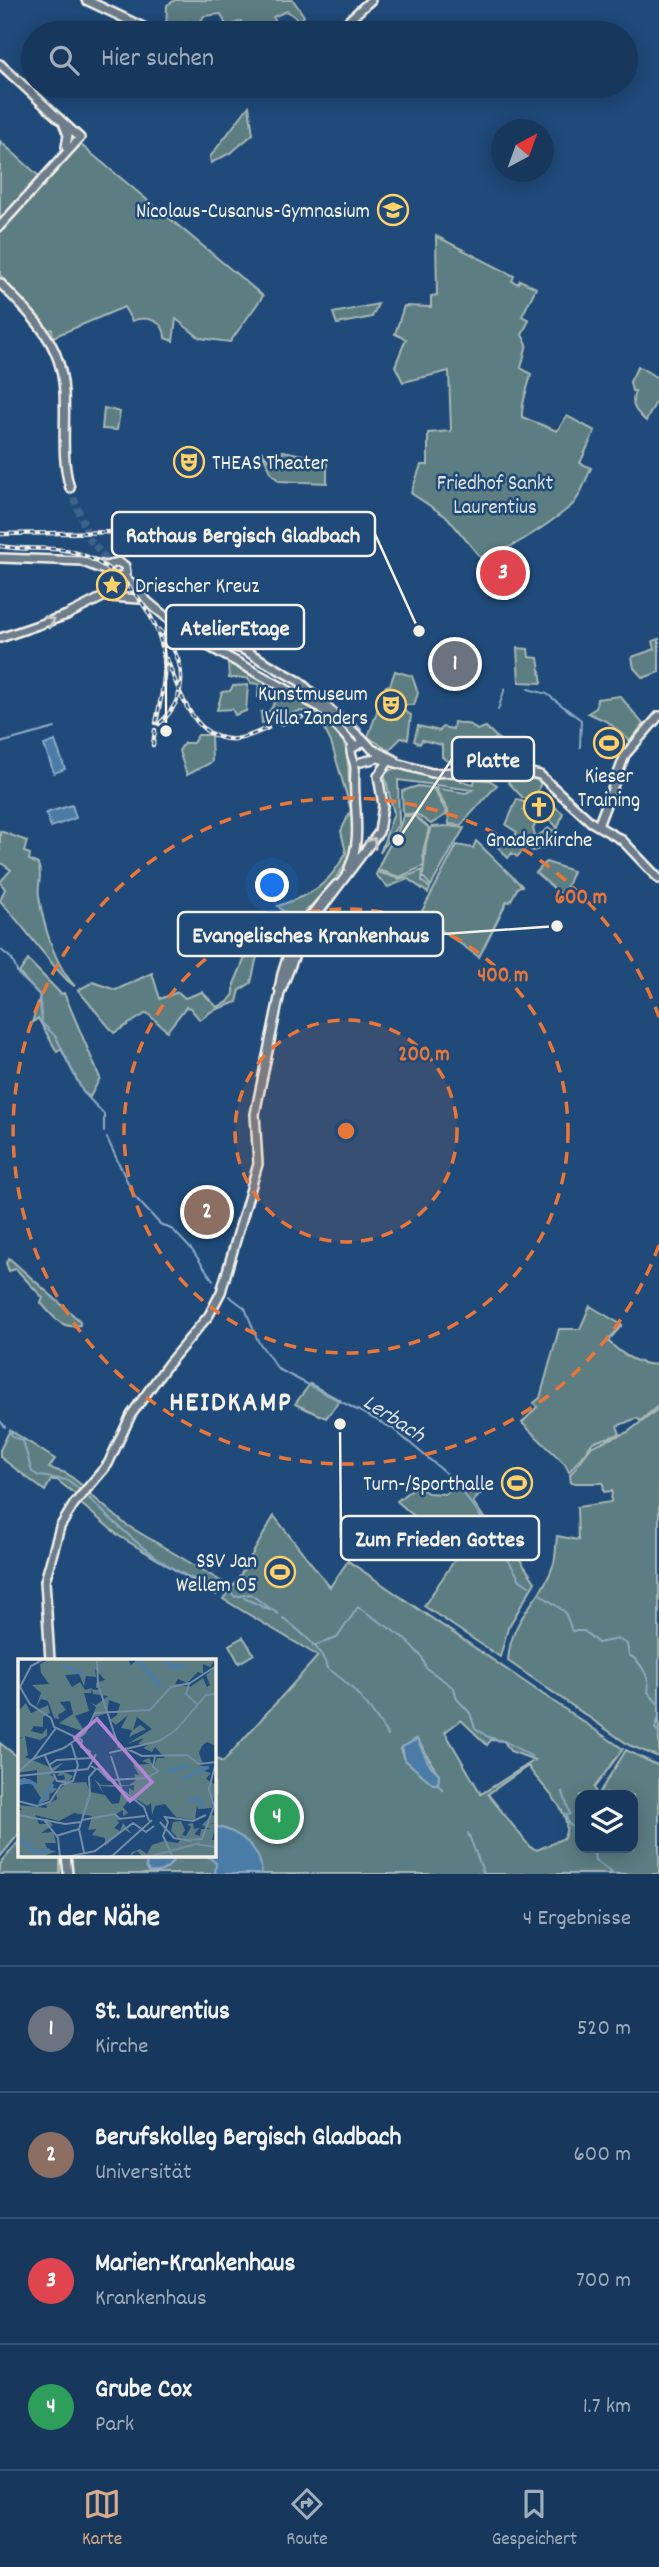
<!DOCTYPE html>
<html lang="de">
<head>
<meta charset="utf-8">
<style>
	body { margin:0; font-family:Dekko,sans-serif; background:#244365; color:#f1f3f6 }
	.controls { position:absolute; right:21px; bottom:21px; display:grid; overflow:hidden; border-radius:14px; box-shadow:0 4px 18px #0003 }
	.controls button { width:63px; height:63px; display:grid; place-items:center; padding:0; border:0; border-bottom:2px solid #365272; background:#17385c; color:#f1f3f6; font:35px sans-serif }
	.compass { position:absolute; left:491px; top:119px; width:63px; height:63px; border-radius:50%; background:#17385c; box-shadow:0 4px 18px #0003; rotate:41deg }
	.you { position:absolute; left:273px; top:886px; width:24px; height:24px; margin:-18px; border:5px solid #fff; border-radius:50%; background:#1a73e8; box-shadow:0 0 0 10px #1a73e833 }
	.badge { display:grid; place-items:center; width:46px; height:46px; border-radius:50%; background:#d6ab8b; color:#fff; font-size:23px; font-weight:700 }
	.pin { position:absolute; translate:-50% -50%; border:4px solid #fff; box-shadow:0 2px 7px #0006 }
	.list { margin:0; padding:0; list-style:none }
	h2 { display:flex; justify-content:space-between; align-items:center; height:91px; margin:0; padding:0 28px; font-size:30px }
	h2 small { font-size:23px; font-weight:400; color:#9eacbb }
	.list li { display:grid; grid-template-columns:46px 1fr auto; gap:21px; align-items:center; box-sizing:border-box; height:126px; padding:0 28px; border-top:2px solid #365272 }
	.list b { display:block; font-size:26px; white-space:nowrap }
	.list p { margin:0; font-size:23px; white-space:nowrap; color:#9eacbb }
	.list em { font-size:23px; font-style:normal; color:#9eacbb }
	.icon { flex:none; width:38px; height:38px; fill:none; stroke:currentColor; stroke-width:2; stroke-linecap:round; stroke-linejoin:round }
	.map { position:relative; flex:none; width:659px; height:1874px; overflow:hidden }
	.search { position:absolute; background:#17385c; box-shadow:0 4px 18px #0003; left:21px; right:21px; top:21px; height:77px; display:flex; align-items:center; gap:18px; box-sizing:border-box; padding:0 24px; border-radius:38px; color:#9eacbb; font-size:26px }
	.sheet { height:595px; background:#17385c }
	nav { display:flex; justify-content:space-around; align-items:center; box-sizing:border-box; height:98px; border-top:2px solid #365272; background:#17385c; font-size:19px; color:#9eacbb }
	nav a { display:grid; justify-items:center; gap:4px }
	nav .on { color:#d6ab8b }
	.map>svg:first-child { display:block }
	.green { fill:#5b7d81; stroke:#a8b7b4; stroke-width:2; fill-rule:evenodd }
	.water { fill:#4b7ba8; stroke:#8faac2; stroke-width:2 }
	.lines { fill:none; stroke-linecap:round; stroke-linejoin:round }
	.stream { stroke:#8faac2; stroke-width:2 }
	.major-tunnel { stroke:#3f638a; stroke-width:7; stroke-dasharray:7 3.5; stroke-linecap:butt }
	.major-casing { stroke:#f4f1e8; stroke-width:12 }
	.major { stroke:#6d7d8c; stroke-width:7 }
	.rail-casing { stroke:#f4f1e8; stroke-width:4.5 }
	.rail { stroke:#1f4a7a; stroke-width:2; stroke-dasharray:5; stroke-linecap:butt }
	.oneway { stroke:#cccecc }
	.ring { fill:none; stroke:#ea7738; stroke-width:3.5; stroke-dasharray:12 9 }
	.labels { text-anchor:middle; stroke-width:5; stroke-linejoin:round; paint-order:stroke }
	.poi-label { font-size:21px; fill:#f4f1e8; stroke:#1f4a7a; text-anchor:end }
	.park-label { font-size:21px; fill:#dde0d9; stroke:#1f4a7a }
	.water-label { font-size:23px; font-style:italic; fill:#dbdfde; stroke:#1f4a7a }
	.district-label { font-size:28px; font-weight:bold; letter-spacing:2px; fill:#f4f1e8; stroke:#1f4a7a }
	.inset-river { fill:none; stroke:#4b7ba8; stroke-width:3.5 }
	.inset-road { fill:none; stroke:#748da6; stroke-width:2 }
	.view { fill:#b185d1; fill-opacity:0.15; stroke:#b185d1; stroke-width:3.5 }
	.inset-edge { fill:none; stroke:#f4f1e8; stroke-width:3.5 }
	.centre { fill:#ea7738; stroke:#1f4a7a; stroke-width:3.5 }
	.ring-label { font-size:21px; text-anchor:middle; font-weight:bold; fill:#ea7738; stroke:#1f4a7a; stroke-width:5; stroke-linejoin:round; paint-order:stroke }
	.leader { fill:none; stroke:#f4f1e8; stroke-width:2.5 }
	.callout-dot { fill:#f4f1e8; stroke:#1f4a7a; stroke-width:2.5 }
	.callout { fill:#1f4a7a; stroke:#f4f1e8; stroke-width:2.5 }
	.callout-label { font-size:23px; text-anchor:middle; font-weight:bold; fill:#f4f1e8 }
</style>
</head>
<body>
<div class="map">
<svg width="659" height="1874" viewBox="0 0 659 1874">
	<rect width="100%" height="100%" fill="#1f4a7a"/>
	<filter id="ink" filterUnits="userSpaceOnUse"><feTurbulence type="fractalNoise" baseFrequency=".0143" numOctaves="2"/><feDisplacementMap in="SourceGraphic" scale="14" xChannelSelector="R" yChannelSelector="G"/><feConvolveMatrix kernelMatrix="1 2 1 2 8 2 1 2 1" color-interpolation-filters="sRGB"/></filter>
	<g filter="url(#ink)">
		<path class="green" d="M175 0H293L304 16 300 21 287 11 273 17 282 29 271 33H247L241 21 227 27 221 14 204 16 198 25 184 21 166 33 167 5Z
			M249 106 253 134 232 152 211 163 210 157Z
			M0 141 39 176 0 222Z
			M81 145 263 296 230 342 200 338 176 319 173 341 165 338C165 321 147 315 132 321L124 307 53 337 52 329 49 330 0 275V232L57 167Z
			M436 236 514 276 512 281 518 284 520 280 536 288 522 316 529 320 522 335 527 344 521 368 531 374C528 389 521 402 522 417L557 431 567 416 595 431 580 463 591 468C586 479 580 499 570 507 551 522 504 556 480 557L448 518 411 493 421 465H428V433L451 431 449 371 403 382 395 366 406 339 395 334 404 306 431 307V296L437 295Z
			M378 304 372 317 337 324 333 313Z
			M638 366 659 379V396L646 421C635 411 630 405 635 391H632L630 382Z
			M104 408 120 412 117 430 102 429Z
			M262 451 268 459 277 457V461H282L283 451 327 460V483L279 481 271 473Z
			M659 639V672L643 678 634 668 632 657 655 649 653 641Z
			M517 648 528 649 529 657 538 658 542 683 519 682Z
			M228 662C257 669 338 718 346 749 349 763 348 776 350 790 355 844 358 856 319 897 310 906 304 916 292 921L278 906C314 893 327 887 346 853L341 831 351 810 331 742 316 713 299 711 262 723 261 712 270 711 275 701 270 694 265 698 258 697 259 684 251 683 248 678H229Z
			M395 671 412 676 418 693 414 705H402L403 698 387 694 379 710 394 714 393 717 398 719 401 709 411 715 408 739 401 738 389 750 368 737 386 686 390 685Z
			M248 685 246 711 235 715 232 709 217 710 222 692 230 691 233 686Z
			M620 696 643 724 630 741 608 722 588 713 596 708 597 699Z
			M454 722 471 725 477 730 486 727 507 747 494 751 493 756C501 766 509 763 518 757L523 763 515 766 453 765 442 757V745L422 740 420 744 414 741 418 726 440 731 442 727 453 729Z
			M198 735H211L212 762 187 775 179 751 184 743H193Z
			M395 768 431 776H462L461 781 474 784 475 779 489 780 497 785 461 825 449 824 448 810 435 788 466 793 472 790 398 780 399 823 380 853 394 813 384 773Z
			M509 774 541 781 536 799 523 798 508 782Z
			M418 786 433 788 446 811 447 814 431 824 416 814H403L402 791Z
			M517 799 528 804 523 810 537 821 533 829 536 837 549 828 554 831 557 827 547 817 555 807 563 813 552 845 533 851 526 847 517 857 512 853 508 858 489 837 496 834 511 842 517 832 506 825Z
			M403 816H415L429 828 423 852 424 866 400 877 378 870C383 850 399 837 403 816Z
			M449 826 464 828 431 886 423 877 426 843 431 827Z
			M0 831 27 841 24 852 30 854 29 860 38 864C43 876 37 884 39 896 43 924 55 966 75 986 63 982 17 917 0 901L5 889 0 882 11 870 0 862Z
			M476 841 522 886 518 887 510 902 507 901 479 957 420 915 457 845 473 848Z
			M546 862 573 871 563 896 536 873Z
			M423 870 422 881 430 888 428 893 408 879 388 887 376 875 377 872 400 879Z
			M276 913 283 914 281 955 267 947H259L251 983 240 990 237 1002 212 1011 200 1020 190 1008 186 1007 167 1031 147 1013 114 1033 78 990 93 982 116 990 152 973 160 999 178 992 185 998 202 992 217 1007 228 1002 234 994V984L257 929 276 918Z
			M28 960 61 994 64 993 100 1078 90 1097 83 1092 61 1049 57 1052 38 1018 32 1023 40 996 19 973Z
			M9 1258 80 1321V1325C62 1331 52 1315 41 1303L43 1298 16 1269 9 1271 6 1263Z
			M590 1306 622 1325 608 1341C621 1354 640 1367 659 1364V1405L640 1421 637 1418 617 1426 620 1434 593 1442 569 1472 565 1464 522 1423 537 1407 534 1403 540 1398 559 1329H580Z
			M310 1384 340 1400 326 1418 295 1404Z
			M659 1408V1757L629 1745 508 1661C511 1614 542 1602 554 1563 556 1555 556 1544 557 1536L578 1540 577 1507 611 1502 612 1491 604 1492 603 1483H571L570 1475 592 1446 628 1432Z
			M10 1430 55 1459 49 1468 66 1473 83 1486 75 1494 57 1480H51L45 1491 0 1457V1450Z
			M482 1478 489 1484 473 1502 504 1546 512 1548 535 1582 508 1628 500 1657 424 1606 458 1555 397 1501 416 1486 428 1493 445 1494 459 1483 466 1493Z
			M90 1494 125 1524 224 1583 216 1595 119 1536 80 1503Z
			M274 1516 330 1587 348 1561 623 1749 594 1788 597 1795H580V1848H633V1795L599 1793 626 1750 659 1766V1874H71L68 1855H214V1758L223 1762 318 1656 223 1599 237 1581ZM461 1720 487 1745 491 1740 504 1741 510 1751 535 1760 481 1794 445 1732ZM416 1739C426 1749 429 1763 439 1774L438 1784H433L405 1760 401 1749ZM528 1766C539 1786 576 1811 564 1838L537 1850 530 1847 488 1794Z
			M243 1637 254 1654 239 1663 229 1645Z
			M0 1743 19 1758V1834L0 1857Z
			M19 1841V1855H60V1874H0V1864Z"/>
		<path class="water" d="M55 741 65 769 54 773 44 745Z
			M72 805 76 818 51 827 46 813Z
			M417 1739 429 1764 439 1774 438 1784H433L405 1760 402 1747Z
			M214 1826C239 1831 261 1847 262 1874H215L216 1863 206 1855H214Z
			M147 1855H176C171 1867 162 1874 149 1872L146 1867Z"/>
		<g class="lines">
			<path class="stream" d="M528 689 547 694 581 720 580 747
				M498 710 505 688
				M351 719 361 729
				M0 743 55 728
				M467 750 480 751 497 737
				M0 949 12 959 18 974 39 994 42 1023 56 1037 83 1092 104 1114V1132
				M107 1138 134 1196 160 1224 173 1230 192 1250 213 1280
				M229 1296 245 1308 258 1341 278 1369 392 1428 454 1480 492 1533 520 1580 529 1586
				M0 1421 5 1427
				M10 1431 13 1437 23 1441 32 1472 39 1476 68 1480 79 1489
				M86 1495C119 1528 178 1586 224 1586
				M231 1592 235 1597 250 1594 278 1614
				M540 1594 565 1612 572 1631H584L598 1643 618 1639 627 1644 629 1655C641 1661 651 1679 648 1692L659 1705
				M244 1598 270 1610
				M283 1618C297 1629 324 1649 327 1668 352 1684 373 1711 388 1736
				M313 1646 337 1638 358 1607 404 1638 422 1657 426 1668 454 1688 457 1699 470 1713 475 1728 488 1737 506 1742 531 1756
				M659 1716 655 1729 659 1732
				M437 1783 443 1790
				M563 1792 570 1814 566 1815 568 1823 574 1828 573 1832 580 1833
				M468 1833 484 1874
				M593 1848 595 1860 613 1874"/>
			<path class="major-tunnel" d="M70 488 90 540 124 581
				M209 642 246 661"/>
			<g class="major-casing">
				<path id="major" d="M86 0 156 33
					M335 33 371 0
					M0 64 80 138 0 226
					M64 125 68 135 66 147
					M0 283C22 306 48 329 58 360 72 401 57 446 70 488
					M0 558 84 561 106 566 118 562 125 566 126 573 115 579 104 570 80 561
					M124 576 148 602 172 622 209 640 242 649 299 681 363 740
					M109 597 140 599
					M0 638 67 615 111 593 118 579
					M193 638 321 708
					M318 705 354 746
					M361 762 378 758 432 773 519 770 540 775 591 822 622 840 659 879
					M598 826 625 755 659 716
					M349 868C364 835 352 804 355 770 356 762 350 757 351 749L365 741 372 749 395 760
					M279 989C285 947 308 916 336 885
					M50 1660 45 1581 60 1527 74 1504 108 1464 131 1415 168 1364 209 1315 221 1292 258 1164 255 1114 280 993 304 932 379 832 383 805 378 776 388 762
					M66 1855 68 1874"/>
			</g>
			<use href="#major" class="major"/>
			<g class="rail-casing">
				<path id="rail" d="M0 534 242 530
					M0 546C23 551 47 546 70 551 117 563 159 610 164 659 166 680 160 702 156 723
					M159 630C187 659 190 696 159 724
					M167 659C178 689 194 743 236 739 246 738 258 732 268 728
					M280 724 302 717
					M153 745 155 730"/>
			</g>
			<use href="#rail" class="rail"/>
		</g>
		<defs><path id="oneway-chevron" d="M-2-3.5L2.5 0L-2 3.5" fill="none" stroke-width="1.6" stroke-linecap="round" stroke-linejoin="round" transform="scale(1.75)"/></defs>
		<g class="oneway">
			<use href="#oneway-chevron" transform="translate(50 621) rotate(-20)"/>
			<use href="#oneway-chevron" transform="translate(372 842) rotate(-57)"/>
		</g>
	</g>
	<circle cx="346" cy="1131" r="111" fill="#ea7738" fill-opacity=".12"/>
	<g class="ring">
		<circle cx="346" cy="1131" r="111"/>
		<circle cx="346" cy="1131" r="222"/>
		<path d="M659 1245A333 333 0 1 1 659 1017"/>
	</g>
	<defs>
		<g id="school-ring" transform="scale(1.575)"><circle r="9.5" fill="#1f4a7a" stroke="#ffd166" stroke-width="1.5"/><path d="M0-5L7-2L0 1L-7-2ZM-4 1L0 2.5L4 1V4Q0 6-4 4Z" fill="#ffd166"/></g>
		<g id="theatre-ring" transform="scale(1.575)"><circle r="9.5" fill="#1f4a7a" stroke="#ffd166" stroke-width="1.5"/><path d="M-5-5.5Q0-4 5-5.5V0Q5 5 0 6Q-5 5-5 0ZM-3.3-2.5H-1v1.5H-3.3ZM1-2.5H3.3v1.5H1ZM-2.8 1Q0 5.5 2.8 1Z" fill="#ffd166"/></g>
		<g id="sight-ring" transform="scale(1.575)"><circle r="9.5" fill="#1f4a7a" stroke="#ffd166" stroke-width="1.5"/><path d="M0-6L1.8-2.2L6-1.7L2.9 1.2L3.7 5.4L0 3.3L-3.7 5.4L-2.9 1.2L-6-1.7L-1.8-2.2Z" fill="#ffd166"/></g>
		<g id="stadium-ring" transform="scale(1.575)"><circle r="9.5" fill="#1f4a7a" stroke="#ffd166" stroke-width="1.5"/><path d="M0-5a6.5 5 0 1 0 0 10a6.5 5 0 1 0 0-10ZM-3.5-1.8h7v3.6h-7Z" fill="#ffd166"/></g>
		<g id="church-ring" transform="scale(1.575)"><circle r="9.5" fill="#1f4a7a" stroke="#ffd166" stroke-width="1.5"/><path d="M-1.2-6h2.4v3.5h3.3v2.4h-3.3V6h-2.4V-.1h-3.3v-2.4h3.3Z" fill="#ffd166"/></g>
	</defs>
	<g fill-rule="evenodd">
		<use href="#school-ring" x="393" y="210"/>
		<use href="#theatre-ring" x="189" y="462"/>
		<use href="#sight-ring" x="112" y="585"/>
		<use href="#theatre-ring" x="391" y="705"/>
		<use href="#stadium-ring" x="609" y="743"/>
		<use href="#church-ring" x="539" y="807"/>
		<use href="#stadium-ring" x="517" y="1483"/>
		<use href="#stadium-ring" x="280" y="1572"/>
	</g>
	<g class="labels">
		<g class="poi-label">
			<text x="370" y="217">Nicolaus-Cusanus-Gymnasium</text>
			<text x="212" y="469" text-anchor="start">THEAS Theater</text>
			<text x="135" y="592" text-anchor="start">Driescher Kreuz</text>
			<text x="368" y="700">Kunstmuseum<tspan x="368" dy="24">Villa Zanders</tspan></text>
			<text x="609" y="782" text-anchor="middle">Kieser<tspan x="609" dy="24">Training</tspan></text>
			<text x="539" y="846" text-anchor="middle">Gnadenkirche</text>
			<text x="494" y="1490">Turn-/Sporthalle</text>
			<text x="257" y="1567">SSV Jan<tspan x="257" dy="24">Wellem 05</tspan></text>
		</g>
		<g class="park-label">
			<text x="495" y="489">Friedhof Sankt<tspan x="495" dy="24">Laurentius</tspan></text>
		</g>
		<g class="water-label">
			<text transform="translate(395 1417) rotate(33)" y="8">Lerbach</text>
		</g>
		<g class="district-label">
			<text x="231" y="1410">HEIDKAMP</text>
		</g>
	</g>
	<g transform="translate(18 1659)">
		<rect width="198" height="198" fill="#1f4a7a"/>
		<path d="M53 0H110L113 6 120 0H198L192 8 185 5V15L180 13 169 24 160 20 157 25 172 28 185 19 189 28 192 26 188 16 198 7V87L189 83 184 87 181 94 185 105 179 106 191 108 186 112 193 114 188 120 198 126 194 149 180 150 179 146 177 161 158 158 147 145 137 147 134 156 133 144 129 147 120 141 109 143 105 148 110 154 105 157V151L98 155 104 160H99L101 164 96 169 102 172 105 164 114 175 105 170 87 187V179L74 176 78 170 70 171 74 157 56 154 41 162 17 156 21 165H28L27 161 28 159 35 166 23 174 35 173 38 184H27L30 191 38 192 24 198H0V151H4L0 146 29 149 28 146 39 140 38 133 49 124 40 123 47 120 46 116 39 117 43 112 55 117 50 124 68 123 72 133 87 136 94 145 101 144 103 135 112 139 111 135V129L116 132V126L99 128 82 127 86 135 76 120 83 126H111L118 121 116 115 121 116 115 106 132 105 124 102 131 99 136 108 139 99H147L137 88 134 93 125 89 130 86 120 85 126 79 109 85 134 70 119 58 115 71 122 66 128 70 111 78 114 71 103 69 110 56 98 66 92 61 99 56 102 45 91 41 89 54 74 59 78 48 73 44 78 46 90 37 75 35 74 30 79 31 84 28 78 29V24L87 21 77 10 78 18 68 17 66 27 61 15 47 16 54 28 62 23 67 31 74 29 73 34H66L71 52 57 57 67 73 41 64 55 55 52 42 42 43 48 51 40 56 41 60 36 59 30 42 23 40 18 48 23 34 14 26 31 25 23 14 22 5 32 0ZM8 44 13 54 30 46 32 54 25 58V68L16 67 13 72 24 75 29 69V77L22 81 7 77 10 96 7 98 34 109 46 103 32 116 38 119 32 127 39 130 33 135 34 141 32 132 31 141 20 145 23 139 14 125H0V120L7 119 19 125V111L0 114V81L5 78 0 79V52ZM194 156 198 157V164H192L198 165 194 181H198V198H125L119 192 111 198 114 193 122 190 129 195 134 186 146 182 160 184 165 177 161 180 153 172 155 163 163 162 167 171 164 176 168 177 173 168 169 165 175 164 176 170 182 169 176 175 182 177 183 170H192L184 166Z" fill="#5b7d81"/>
		<path class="inset-river" d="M119 0 143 28M147 2 154 8 167 7M44 6 65 15M149 112 171 107M164 120 191 108M0 125 11 122 20 127M170 140 181 141 187 149M22 144 35 125M0 178 17 193 32 191"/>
		<path class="inset-road" d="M79 0 80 25 101 89M171 25 168 35 179 45M2 28 12 45 33 59 36 68 64 81 63 88 73 93M1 30 13 7 26 0M107 89 124 97 169 96M91 94 141 82 158 71 188 36 198 35M169 96 181 105 198 103M27 97 39 122 48 123M93 97 104 131 126 148 131 162M15 100 38 69M31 106 39 101 73 99M79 109 91 121 129 119 140 112 135 108 137 97M0 113 15 100 46 89 67 74 77 54 132 51 153 28 172 24 198 7M0 117 70 110 78 95M0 142 19 147 32 143 43 126 55 122 60 106 53 84M0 156 47 165 63 163M26 161 40 179 42 198M64 161 97 155 101 160 127 157M142 163 156 179 174 182M38 177 61 170M172 181 184 180 196 147 191 130 198 103M177 185 198 188M49 198 77 192 115 164 128 173 136 167M67 198 61 170 72 135 71 118 78 110 73 107M93 198 134 161M130 198 182 184M155 198 145 177 150 163 147 158 175 162 188 156"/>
		<path class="view" d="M79 60 134 123 112 142 57 79Z"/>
		<rect width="198" height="198" class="inset-edge"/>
	</g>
	<circle cx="346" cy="1131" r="10" class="centre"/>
	<g class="ring-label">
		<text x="581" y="903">600 m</text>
		<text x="503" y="981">400 m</text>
		<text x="424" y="1060">200 m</text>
	</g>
	<path class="leader" d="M419 631L375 534M166 731L166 627M398 840L452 759M557 926L443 934M340 1424L341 1538"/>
	<g class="callout-dot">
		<circle cx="419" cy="631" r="7"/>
		<circle cx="166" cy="731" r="7"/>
		<circle cx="398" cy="840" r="7"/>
		<circle cx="557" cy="926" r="7"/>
		<circle cx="340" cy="1424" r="7"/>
	</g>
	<g class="callout">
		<rect x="112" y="512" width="263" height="44" rx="7"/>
		<rect x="166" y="605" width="138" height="44" rx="7"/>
		<rect x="452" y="737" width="82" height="44" rx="7"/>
		<rect x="178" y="912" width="265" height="44" rx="7"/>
		<rect x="341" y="1516" width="198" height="44" rx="7"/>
	</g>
	<g class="callout-label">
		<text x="243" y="542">Rathaus Bergisch Gladbach</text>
		<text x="235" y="635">AtelierEtage</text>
		<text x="493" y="767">Platte</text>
		<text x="311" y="942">Evangelisches Krankenhaus</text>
		<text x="440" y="1546">Zum Frieden Gottes</text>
	</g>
</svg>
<div class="controls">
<button><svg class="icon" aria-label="layers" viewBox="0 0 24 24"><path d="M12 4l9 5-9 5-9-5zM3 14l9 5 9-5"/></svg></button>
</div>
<svg class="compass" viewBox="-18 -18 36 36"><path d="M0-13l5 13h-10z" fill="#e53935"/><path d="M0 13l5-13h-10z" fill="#9eacbb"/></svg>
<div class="you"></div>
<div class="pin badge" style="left:455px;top:664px;background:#6b7280">1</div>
<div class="pin badge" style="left:207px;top:1212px;background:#8d6e63">2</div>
<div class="pin badge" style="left:503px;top:573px;background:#e0444e">3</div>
<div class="pin badge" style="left:277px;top:1817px;background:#2e9e5b">4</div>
<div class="search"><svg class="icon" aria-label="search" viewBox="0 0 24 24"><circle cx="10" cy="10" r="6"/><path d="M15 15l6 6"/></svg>Hier suchen</div>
</div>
<section class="sheet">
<h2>In der Nähe<small>4 Ergebnisse</small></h2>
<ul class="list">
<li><span class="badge" style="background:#6b7280">1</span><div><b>St. Laurentius</b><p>Kirche</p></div><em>520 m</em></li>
<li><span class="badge" style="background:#8d6e63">2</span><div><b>Berufskolleg Bergisch Gladbach</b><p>Universität</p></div><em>600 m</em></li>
<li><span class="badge" style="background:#e0444e">3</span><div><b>Marien-Krankenhaus</b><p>Krankenhaus</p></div><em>700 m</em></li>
<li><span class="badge" style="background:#2e9e5b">4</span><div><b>Grube Cox</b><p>Park</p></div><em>1.7 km</em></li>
</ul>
</section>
<nav>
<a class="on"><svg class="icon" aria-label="map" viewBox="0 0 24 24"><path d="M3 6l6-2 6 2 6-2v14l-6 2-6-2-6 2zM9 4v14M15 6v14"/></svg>Karte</a>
<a><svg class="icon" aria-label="directions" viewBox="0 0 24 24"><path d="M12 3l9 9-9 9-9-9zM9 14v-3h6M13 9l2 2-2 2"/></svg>Route</a>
<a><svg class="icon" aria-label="saved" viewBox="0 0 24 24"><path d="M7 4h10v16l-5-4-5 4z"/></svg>Gespeichert</a>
</nav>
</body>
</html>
